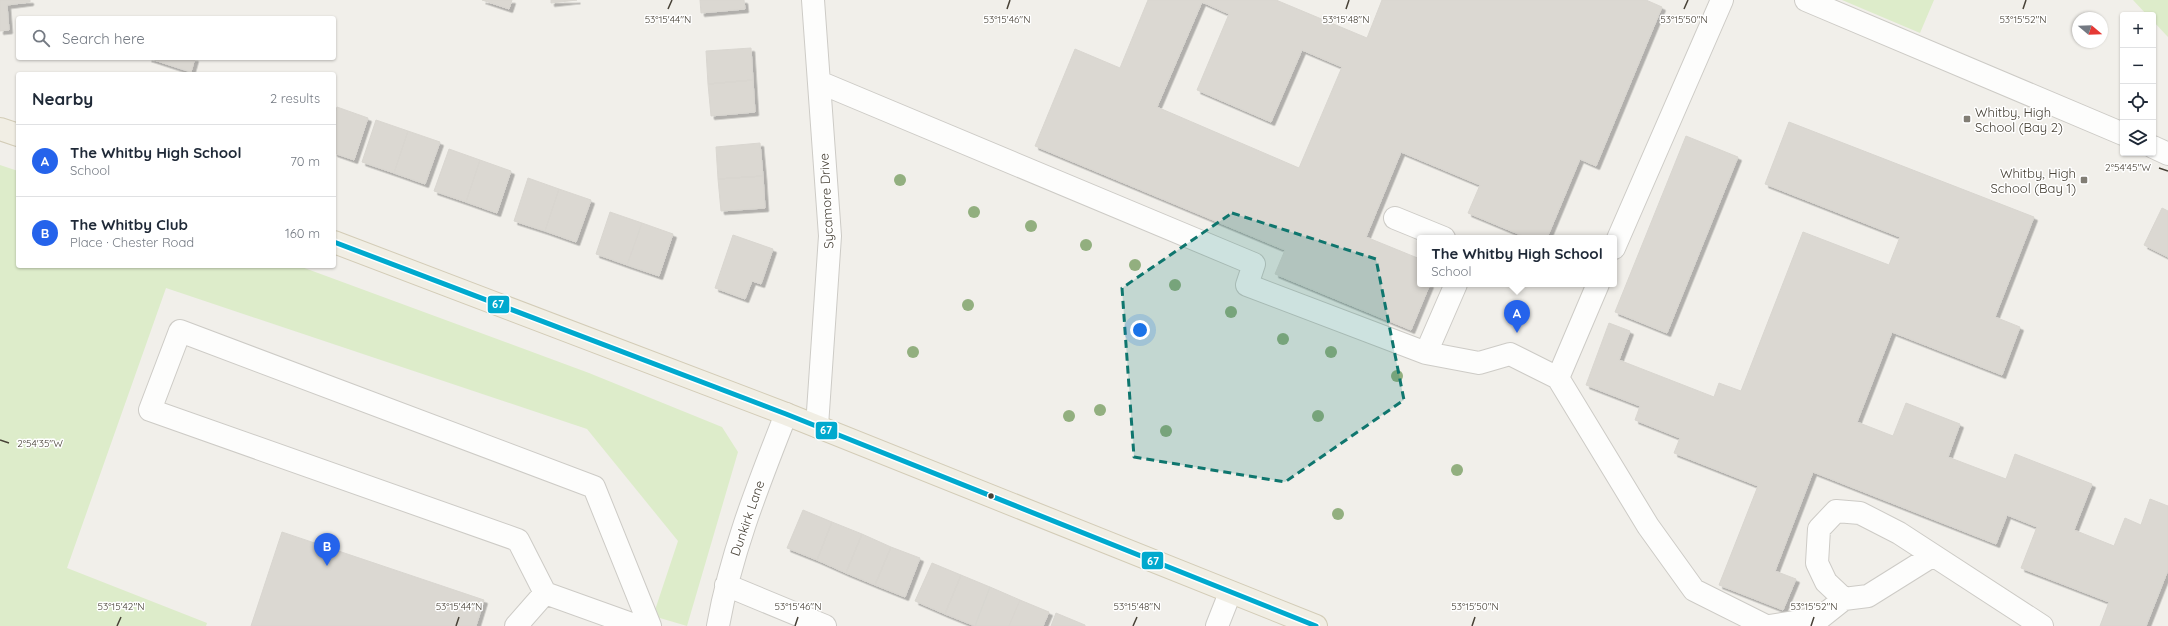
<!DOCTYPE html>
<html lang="en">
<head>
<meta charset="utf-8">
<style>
	body { margin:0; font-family:Quicksand,sans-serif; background:#f2f2f3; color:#1f2937 }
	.controls { position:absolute; right:12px; top:12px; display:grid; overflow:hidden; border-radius:4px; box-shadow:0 1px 3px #0004 }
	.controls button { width:36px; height:36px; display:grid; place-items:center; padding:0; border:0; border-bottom:1px solid #e0e1e3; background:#fff; color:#1f2937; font:20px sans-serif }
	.compass { position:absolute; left:2072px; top:12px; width:36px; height:36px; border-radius:50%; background:#fff; box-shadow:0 1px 3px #0004; rotate:109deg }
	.you { position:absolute; left:1140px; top:330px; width:14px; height:14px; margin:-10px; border:3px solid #fff; border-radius:50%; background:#1a73e8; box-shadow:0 0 0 6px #1a73e833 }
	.badge { display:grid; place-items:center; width:26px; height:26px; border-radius:50%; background:#2563eb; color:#fff; font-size:13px; font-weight:700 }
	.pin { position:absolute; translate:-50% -33px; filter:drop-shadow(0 1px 2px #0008) }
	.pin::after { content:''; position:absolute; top:21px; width:14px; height:12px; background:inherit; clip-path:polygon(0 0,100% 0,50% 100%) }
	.popup { position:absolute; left:1417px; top:235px; width:200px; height:52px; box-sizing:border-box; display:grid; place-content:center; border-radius:4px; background:#fff; filter:drop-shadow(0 1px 3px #0005); font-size:13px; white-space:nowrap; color:#747a83 }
	.popup b { font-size:15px; color:#1f2937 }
	.popup::after { content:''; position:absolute; left:50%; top:100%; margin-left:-8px; border:8px solid transparent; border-top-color:#fff }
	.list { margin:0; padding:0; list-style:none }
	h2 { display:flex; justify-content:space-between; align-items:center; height:52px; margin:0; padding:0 16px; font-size:17px }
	h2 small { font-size:13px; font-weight:400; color:#747a83 }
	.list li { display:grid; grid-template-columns:26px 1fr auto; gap:12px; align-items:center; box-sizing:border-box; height:72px; padding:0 16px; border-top:1px solid #e0e1e3 }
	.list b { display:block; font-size:15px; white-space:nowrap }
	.list p { margin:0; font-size:13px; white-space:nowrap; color:#747a83 }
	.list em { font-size:13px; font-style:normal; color:#747a83 }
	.icon { flex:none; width:22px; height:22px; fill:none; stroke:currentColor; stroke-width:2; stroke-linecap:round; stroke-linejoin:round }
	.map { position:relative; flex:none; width:2168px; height:626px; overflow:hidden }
	.search { position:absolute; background:#fff; box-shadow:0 1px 3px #0004; left:16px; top:16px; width:320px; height:44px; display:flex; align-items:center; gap:10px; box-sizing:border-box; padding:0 14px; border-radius:4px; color:#747a83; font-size:15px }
	.panel { position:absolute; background:#fff; box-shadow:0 1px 3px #0004; left:16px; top:72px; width:320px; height:196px; border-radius:4px }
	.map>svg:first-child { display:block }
	.green { fill:#ddecca }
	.building { fill:#dbd8d2; stroke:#d9d6d0; fill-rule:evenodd; filter:url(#shadow) }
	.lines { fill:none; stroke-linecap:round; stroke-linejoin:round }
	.minor-casing { stroke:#cdcbc6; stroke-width:24 }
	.major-casing { stroke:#d3ccb7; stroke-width:24 }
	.minor { stroke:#fdfdfc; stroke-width:22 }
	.major { stroke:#f1eee4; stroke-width:22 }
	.bus-1-casing { stroke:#fff; stroke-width:8 }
	.bus-1 { stroke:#00a9ce; stroke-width:5 }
	.tree { fill:#92af7f }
	.marked { fill:#0f766e; fill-opacity:0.2; stroke:#0f766e; stroke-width:3; stroke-dasharray:8 5; stroke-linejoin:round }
	.ticks { fill:none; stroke:#474136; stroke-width:1.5 }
	.poi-dot { fill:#827e75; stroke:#fff; stroke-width:1.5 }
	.bus-dot { fill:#474136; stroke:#fff; stroke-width:1.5 }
	.labels { text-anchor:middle; stroke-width:3; stroke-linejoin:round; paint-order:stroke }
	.poi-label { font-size:13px; fill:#474136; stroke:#fff; text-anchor:start }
	.street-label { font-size:13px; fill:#474136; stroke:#fff }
	.ticks-label { font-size:10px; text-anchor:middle; fill:#474136; stroke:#fff; stroke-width:3; stroke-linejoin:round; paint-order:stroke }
	.line-badge { stroke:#fff; stroke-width:1.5 }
	.badge-label { font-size:11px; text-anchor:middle; font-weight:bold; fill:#fff }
</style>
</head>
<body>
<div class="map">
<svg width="2168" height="626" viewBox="0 0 2168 626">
	<defs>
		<filter id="shadow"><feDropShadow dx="3.5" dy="3.5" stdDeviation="0" flood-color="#0004"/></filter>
	</defs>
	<rect width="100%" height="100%" fill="#f1efea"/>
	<path class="green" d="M1842 0H1934L1920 33Z
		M2133 0H2168V37L2153 21V15H2147Z
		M0 165 18 171V266H299L589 373 722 427 738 452 687 626 653 616 678 541 587 429 166 288 67 568 207 623 206 626H0Z"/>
	<path class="building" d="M0 0H30V2L7 5 9 30 0 31Z
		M482 0H512L509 9Z
		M551 0H577L551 3Z
		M700 0H744L745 9 701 13Z
		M1148 0H1276L1367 38 1382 0H1646L1662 7 1596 166 1580 159 1547 238H1528L1468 213 1480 185 1401 152 1366 237 1420 259V284H1430L1411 330 1275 274 1285 250 1035 146 1075 49 1120 68ZM1202 2 1229 14 1197 90 1271 122 1302 50 1342 67 1299 168 1157 107Z
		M751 48 753 80 708 84 706 51Z
		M148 58H195L191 72Z
		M753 80 755 112 711 116 708 84Z
		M337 107 368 118 354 160 334 153V116Z
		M376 120 408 131 394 173 362 162Z
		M1789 122 2034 217 1995 317 2020 327 2002 375 1892 332 1857 422 1893 436 1906 403 1960 424 1948 457 2006 479 2015 454 2092 484 2074 530 2114 546 2125 518 2141 525 2150 499 2168 506V570L2146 626H2100L2109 602 2021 568 2037 527 2007 515 1996 544 1813 472 1775 571 1796 579 1783 610 1719 585 1758 486 1674 453 1680 438 1635 420 1640 406 1586 385 1609 323 1630 331 1619 360 1714 397 1719 383 1741 391 1803 232 1889 265 1900 237 1765 184Z
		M408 131 440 142 425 184 394 173Z
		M1686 136 1738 157 1667 333 1615 312Z
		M760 143 763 176 718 179 716 147Z
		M449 149 480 160 466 202 434 191Z
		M480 160 511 171 497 213 466 202Z
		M763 176 765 208 721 211 718 179Z
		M528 178 559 189 545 231 514 221Z
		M559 189 591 200 576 242 545 231Z
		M2162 208 2168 211V257L2144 245Z
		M610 212 642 223 627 265 596 254Z
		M642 223 673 234 659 276 627 265Z
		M733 235 773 249 761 284 752 281 745 299 715 288Z
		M803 510 832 522 817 560 787 548Z
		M832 522 862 534 846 573 817 560Z
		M282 532 484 600 476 626H251Z
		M862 534 891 547 875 585 846 573Z
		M891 547 920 558 905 597 875 585Z
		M932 563 961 575 945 614 915 601Z
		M961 575 990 587 975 626 945 614Z
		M990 587 1020 600 1009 626H975Z
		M1020 600 1049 612 1043 626H1009Z
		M1056 613 1085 625V626H1051Z"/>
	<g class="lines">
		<g class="minor-casing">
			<path id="minor" d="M813 0 830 236 817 426
				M1806 0 2123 134
				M819 82 1254 264 1247 285 1426 353 1456 284
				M2153 147 2168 154
				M1395 218 1444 238
				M1614 248 1722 0
				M1426 353 1479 363 1510 354 1558 378 1648 526 1694 590 1766 626
				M1558 378 1598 284
				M1932 556 1868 596 1844 599 1826 582 1817 563 1819 529 1836 511 1860 513 1899 533 2042 626
				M726 585 825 626
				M516 626 545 593
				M637 626 545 593 518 540 150 410 180 331 594 487 650 626
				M718 626C731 552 759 483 786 414
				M1217 626 1230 593
				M1769 626 1820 618 1844 599"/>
		</g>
		<g class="major-casing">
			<path id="major" d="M0 129 18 135
				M334 242 786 414 1316 626"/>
		</g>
		<use href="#minor" class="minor"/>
		<use href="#major" class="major"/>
		<g class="bus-1-casing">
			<path id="bus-1" d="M334 242 786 414 1316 626"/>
		</g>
		<use href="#bus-1" class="bus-1"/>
	</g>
	<g class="tree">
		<circle cx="900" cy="180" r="6"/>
		<circle cx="974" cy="212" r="6"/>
		<circle cx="1031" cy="226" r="6"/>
		<circle cx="1086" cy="245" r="6"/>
		<circle cx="1135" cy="265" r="6"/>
		<circle cx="1175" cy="285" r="6"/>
		<circle cx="968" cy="305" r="6"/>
		<circle cx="1231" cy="312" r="6"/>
		<circle cx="1283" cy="339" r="6"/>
		<circle cx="913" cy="352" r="6"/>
		<circle cx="1331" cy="352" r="6"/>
		<circle cx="1397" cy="376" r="6"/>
		<circle cx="1100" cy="410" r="6"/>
		<circle cx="1069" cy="416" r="6"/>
		<circle cx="1318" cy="416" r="6"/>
		<circle cx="1166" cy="431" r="6"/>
		<circle cx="1457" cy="470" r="6"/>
		<circle cx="1338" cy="514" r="6"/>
	</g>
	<path class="marked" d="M1232 213 1376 259 1404 400 1285 482 1134 457 1122 288Z"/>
	<path class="ticks" d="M668 9 672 0M1007 9 1010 0M1346 9 1349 0M1684 9 1688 0M2023 9 2026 0M2159 168 2168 171M0 440 9 443M117 626 121 617M456 626 459 617M795 626 798 617M1133 626 1137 617M1472 626 1475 617M1811 626 1814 617"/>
	<g class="poi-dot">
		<rect x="1963" y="115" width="8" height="8" rx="2"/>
		<rect x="2080" y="176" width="8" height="8" rx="2"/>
	</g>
	<circle class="bus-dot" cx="991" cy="496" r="3.5"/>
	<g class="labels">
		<g class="poi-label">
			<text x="1975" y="117">Whitby, High<tspan x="1975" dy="15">School (Bay 2)</tspan></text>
			<text x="2076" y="178" text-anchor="end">Whitby, High<tspan x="2076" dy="15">School (Bay 1)</tspan></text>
		</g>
		<g class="street-label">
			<text transform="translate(826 201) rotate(-93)" y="5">Sycamore Drive</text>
			<text transform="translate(747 518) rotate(-71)" y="5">Dunkirk Lane</text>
		</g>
	</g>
	<g class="ticks-label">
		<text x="668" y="23">53°15'44"N</text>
		<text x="1007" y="23">53°15'46"N</text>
		<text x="1346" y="23">53°15'48"N</text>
		<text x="1684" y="23">53°15'50"N</text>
		<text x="2023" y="23">53°15'52"N</text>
		<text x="2128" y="171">2°54'45"W</text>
		<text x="40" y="447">2°54'35"W</text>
		<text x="121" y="610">53°15'42"N</text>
		<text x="459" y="610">53°15'44"N</text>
		<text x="798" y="610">53°15'46"N</text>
		<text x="1137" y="610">53°15'48"N</text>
		<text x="1475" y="610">53°15'50"N</text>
		<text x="1814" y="610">53°15'52"N</text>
	</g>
	<g class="line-badge">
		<rect x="487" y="295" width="23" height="19" rx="4" fill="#00a9ce"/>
		<rect x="815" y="421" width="23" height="19" rx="4" fill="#00a9ce"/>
		<rect x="1141" y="551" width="23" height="19" rx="4" fill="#00a9ce"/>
	</g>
	<g class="badge-label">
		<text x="498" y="308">67</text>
		<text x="826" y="434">67</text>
		<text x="1153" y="565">67</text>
	</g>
</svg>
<div class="controls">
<button>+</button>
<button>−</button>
<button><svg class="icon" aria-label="locate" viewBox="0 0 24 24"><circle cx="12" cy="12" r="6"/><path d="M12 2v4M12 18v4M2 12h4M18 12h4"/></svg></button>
<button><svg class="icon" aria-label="layers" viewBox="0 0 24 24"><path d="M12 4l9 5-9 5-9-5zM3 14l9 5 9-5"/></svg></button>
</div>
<svg class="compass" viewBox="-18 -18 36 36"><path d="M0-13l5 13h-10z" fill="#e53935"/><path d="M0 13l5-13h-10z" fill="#747a83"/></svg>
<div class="you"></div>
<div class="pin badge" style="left:1517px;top:333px">A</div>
<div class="popup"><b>The Whitby High School</b>School</div>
<div class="pin badge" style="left:327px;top:566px">B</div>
<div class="search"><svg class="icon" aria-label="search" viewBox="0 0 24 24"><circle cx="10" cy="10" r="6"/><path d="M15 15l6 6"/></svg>Search here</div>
<section class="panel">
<h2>Nearby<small>2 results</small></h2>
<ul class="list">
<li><span class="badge">A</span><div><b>The Whitby High School</b><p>School</p></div><em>70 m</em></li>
<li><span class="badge">B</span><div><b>The Whitby Club</b><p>Place · Chester Road</p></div><em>160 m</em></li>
</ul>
</section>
</div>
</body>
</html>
